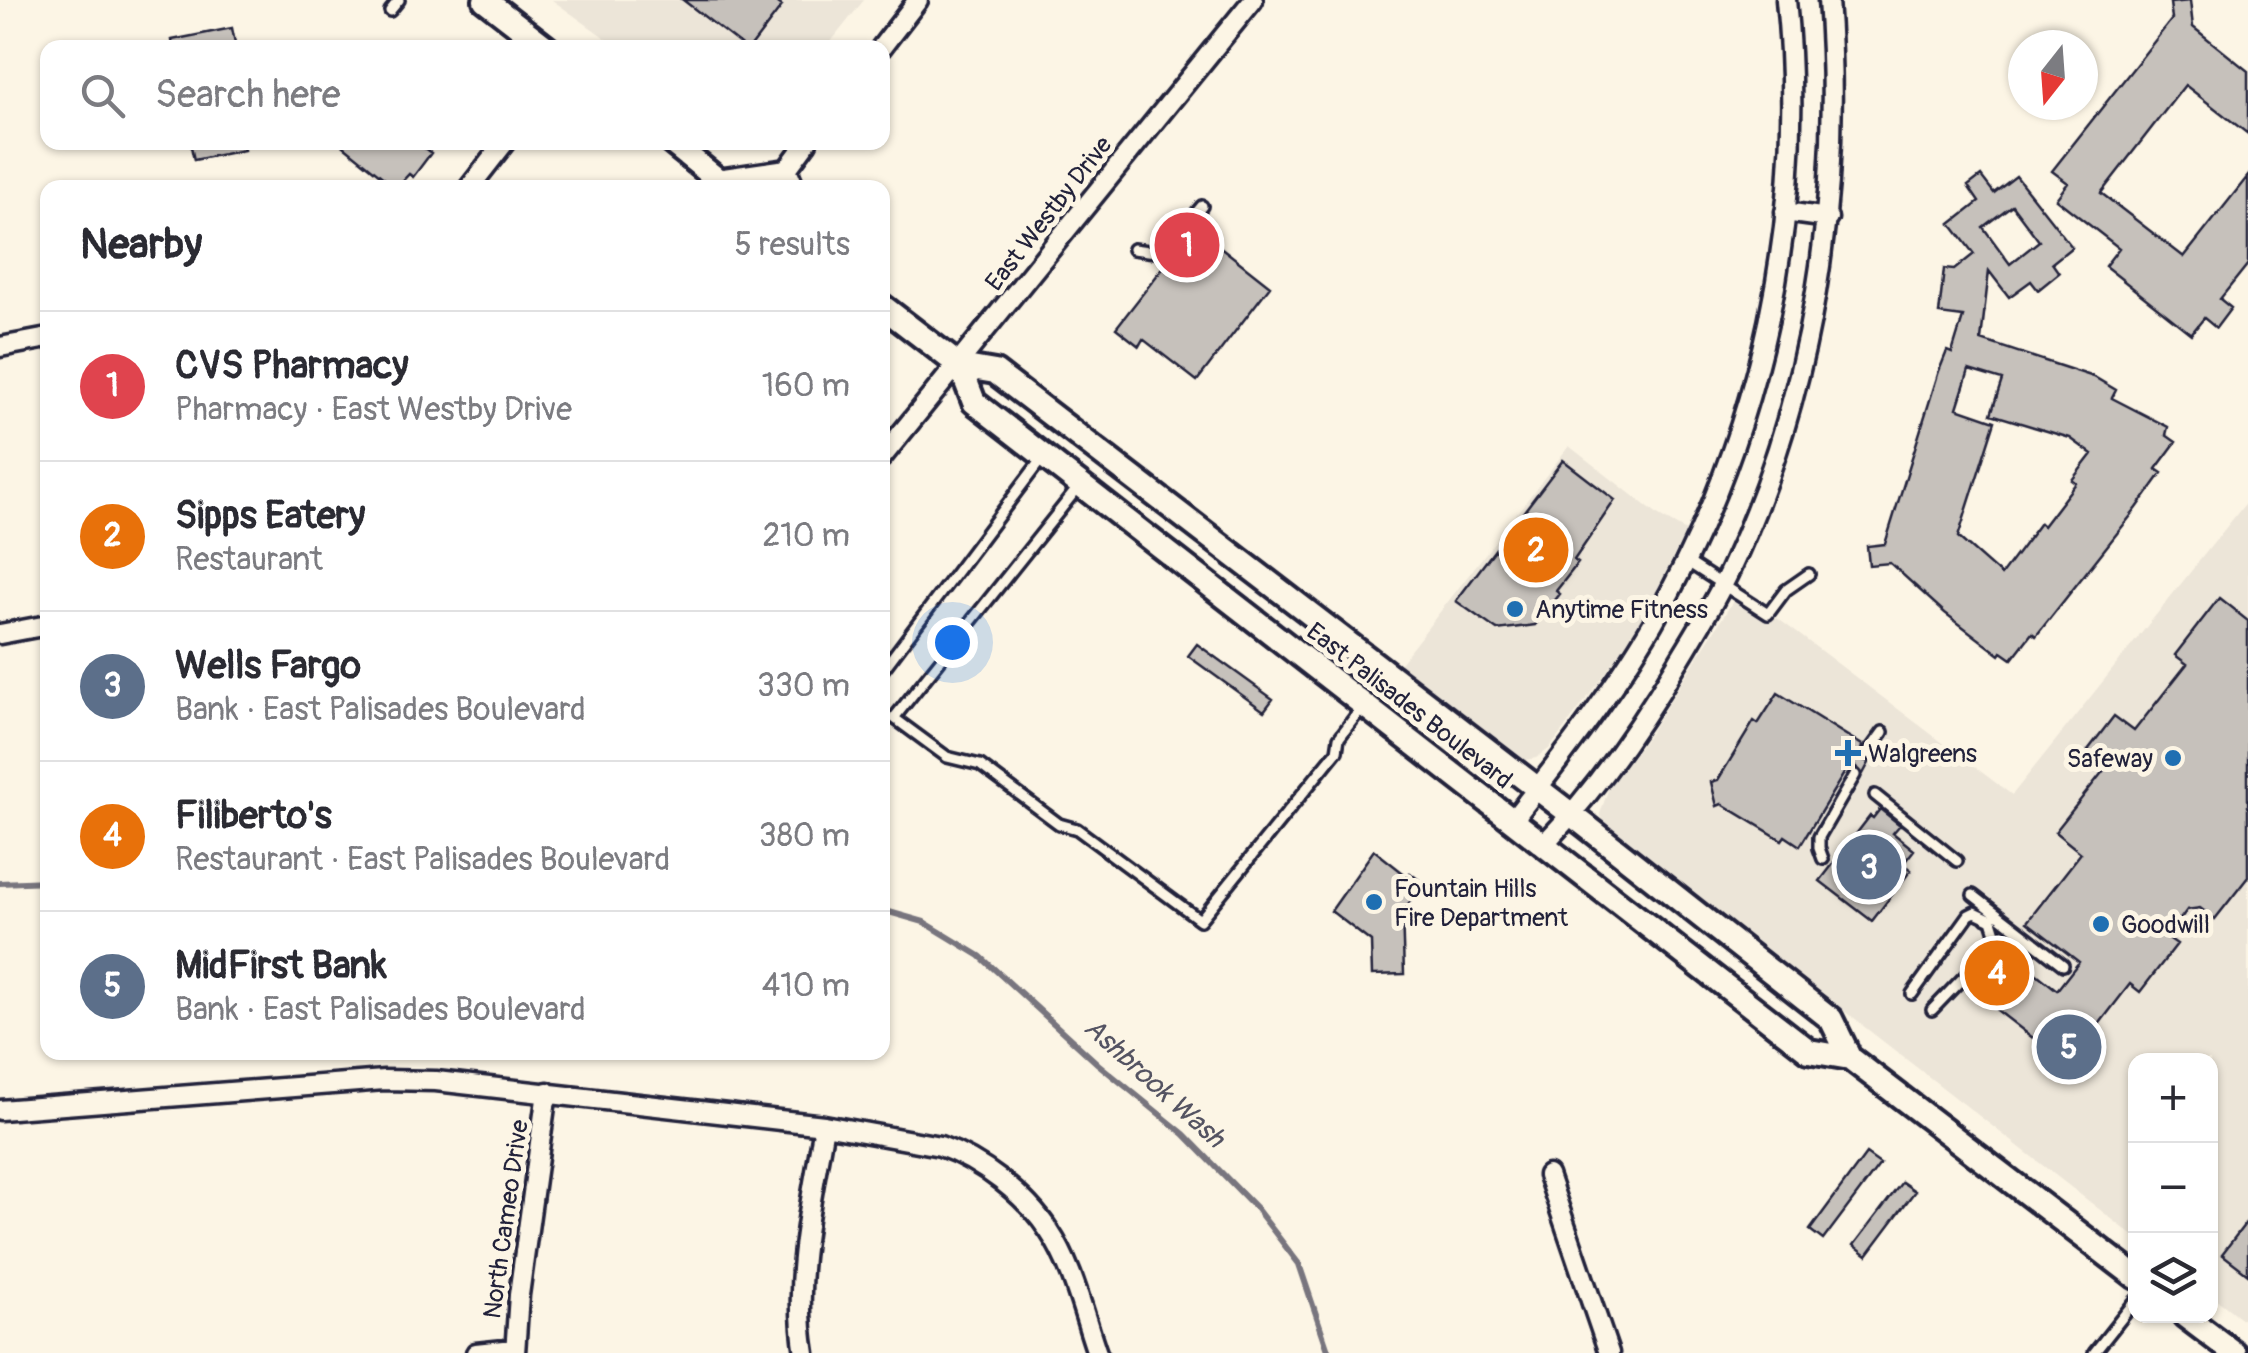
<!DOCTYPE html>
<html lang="en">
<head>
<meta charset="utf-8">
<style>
	body { margin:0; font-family:Pangolin,sans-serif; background:#f2f2f3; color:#2b2b33 }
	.controls { position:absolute; right:30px; bottom:30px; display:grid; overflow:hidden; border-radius:20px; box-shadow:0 2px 8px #0004 }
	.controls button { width:90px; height:90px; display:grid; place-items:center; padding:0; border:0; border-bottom:2px solid #e1e1e2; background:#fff; color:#2b2b33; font:50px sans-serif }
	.compass { position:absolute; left:2008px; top:30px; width:90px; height:90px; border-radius:50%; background:#fff; box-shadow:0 2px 8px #0004; rotate:197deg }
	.you { position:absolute; left:952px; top:642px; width:35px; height:35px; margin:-25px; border:8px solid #fff; border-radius:50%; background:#1a73e8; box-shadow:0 0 0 15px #1a73e833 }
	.badge { display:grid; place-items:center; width:65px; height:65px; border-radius:50%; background:#ea580c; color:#fff; font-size:32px; font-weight:700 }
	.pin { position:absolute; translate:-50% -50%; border:5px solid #fff; box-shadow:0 2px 10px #0006 }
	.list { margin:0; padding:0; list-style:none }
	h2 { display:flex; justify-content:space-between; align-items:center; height:130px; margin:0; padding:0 40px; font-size:42px }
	h2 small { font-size:32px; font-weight:400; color:#7c7c81 }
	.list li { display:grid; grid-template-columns:65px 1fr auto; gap:30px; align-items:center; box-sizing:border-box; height:150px; padding:0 40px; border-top:2px solid #e1e1e2 }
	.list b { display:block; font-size:38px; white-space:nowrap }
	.list p { margin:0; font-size:32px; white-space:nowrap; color:#7c7c81 }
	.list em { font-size:32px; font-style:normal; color:#7c7c81 }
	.icon { flex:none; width:55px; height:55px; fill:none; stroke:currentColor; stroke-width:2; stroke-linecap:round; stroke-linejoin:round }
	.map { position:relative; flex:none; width:2248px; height:1353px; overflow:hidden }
	.search { position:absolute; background:#fff; box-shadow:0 2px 8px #0004; left:40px; top:40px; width:850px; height:110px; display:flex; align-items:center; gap:25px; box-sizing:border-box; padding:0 35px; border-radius:20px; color:#7c7c81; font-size:38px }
	.panel { position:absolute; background:#fff; box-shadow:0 2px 8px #0004; left:40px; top:180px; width:850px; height:880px; border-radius:20px }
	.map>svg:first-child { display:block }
	.built { fill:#ece5d8 }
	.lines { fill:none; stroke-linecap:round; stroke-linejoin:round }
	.stream { stroke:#78757e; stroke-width:6 }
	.building { fill:#c6c1bb; stroke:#22223b; stroke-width:2.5; fill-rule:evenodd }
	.lane-casing { stroke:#22223b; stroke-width:16 }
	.street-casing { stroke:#22223b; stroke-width:25 }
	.secondary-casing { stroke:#22223b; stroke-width:30 }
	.lane { stroke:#fcf5e5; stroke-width:9 }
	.street { stroke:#fcf5e5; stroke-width:18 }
	.secondary { stroke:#fcf5e5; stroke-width:22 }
	.poi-dot { fill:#1f6fb2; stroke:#fcf5e5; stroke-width:4 }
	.labels { text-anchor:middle; stroke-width:10; stroke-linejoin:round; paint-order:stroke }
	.street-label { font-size:25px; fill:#22223b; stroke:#fcf5e5 }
	.poi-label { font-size:25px; fill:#22223b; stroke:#fcf5e5; text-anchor:start }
	.water-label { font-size:28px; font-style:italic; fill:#545362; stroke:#fcf5e5 }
</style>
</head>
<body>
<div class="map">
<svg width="2248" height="1353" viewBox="0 0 2248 1353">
	<rect width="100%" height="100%" fill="#fcf5e5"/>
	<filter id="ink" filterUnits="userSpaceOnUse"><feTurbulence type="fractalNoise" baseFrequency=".01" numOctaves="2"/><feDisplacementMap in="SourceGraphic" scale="20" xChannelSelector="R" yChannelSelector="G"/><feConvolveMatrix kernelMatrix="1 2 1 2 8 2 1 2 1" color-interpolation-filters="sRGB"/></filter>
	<g filter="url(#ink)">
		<path class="built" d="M552 0H864L826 48 618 47Z
			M1569 446 1659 516 1686 531 1640 624 1600 681 1549 749 1536 758 1525 760 1517 758 1398 666Z
			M2248 500V1324L2211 1295 2210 1060H2136L2135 1237 1607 827 1600 814 1609 787 1647 737 1740 590 2012 795Z"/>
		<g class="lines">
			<path class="stream" d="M0 883 48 881
				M882 910 924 922 980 956 1098 1064 1184 1134 1256 1208 1299 1264 1329 1353"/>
		</g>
		<path class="building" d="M683 0H774L782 6 750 48H745Z
			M2190 1 2193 27 2248 71V134L2185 85 2101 193 2184 257 2248 176V264L2220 299 2231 308 2216 328 2204 318 2191 334 2105 266 2119 248 2056 199 2068 183 2052 171 2172 19 2170 3Z
			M232 28 236 48H173L172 40Z
			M190 142H243L244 150 194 160Z
			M339 142H416L431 153 413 177 409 174 396 188Z
			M1981 176 1994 193 2016 176 2072 247 2052 263 2059 273 2038 290 2031 281 2009 297 1989 271 1981 340 2094 377 2116 390 2112 398 2168 427 2166 435 2176 442 2156 469 2162 473 2137 508 2036 636 2032 633 2012 659 2002 652 2000 655 1945 613 1890 563 1869 565 1867 546 1885 544 1939 371 1947 351 1952 353 1963 317 1939 314 1944 269 1954 270 1974 254 1951 224 1979 202 1968 186ZM2012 205 2039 241 2010 264 1983 227ZM1969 370 2002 380 1991 414 2070 438 2092 454 2072 480 2076 483 2043 526 2040 523 2001 575 1958 537 1995 421 1957 408Z
			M1195 227 1270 286 1197 381 1143 339 1139 346 1116 328 1176 251 1175 241 1165 240 1172 231 1174 237 1182 240Z
			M1563 460 1615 500 1574 560 1578 563 1556 591 1560 594 1535 625 1497 630 1456 601Z
			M2219 598 2248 621V877L2215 919 2200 908 2187 910 2167 937 2177 944 2140 992 2130 984 2077 1053 2079 1068 2058 1071 2056 1056 1966 986 2000 945 2057 990 2079 962 2027 922 2081 853 2055 832 2108 765 2088 750 2114 716 2134 731 2187 664 2175 655Z
			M1197 644 1273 699 1264 711 1188 656Z
			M1778 693 1862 745 1860 758 1870 761 1863 774 1856 767 1846 770 1800 846 1785 836 1782 840 1722 804 1717 806 1711 782 1718 780 1754 721 1758 724Z
			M1880 809 1900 825 1893 833 1914 850 1903 864 1911 870 1872 921 1820 881 1870 816 1873 818Z
			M1374 850 1407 876 1410 873 1424 884 1402 912 1404 974 1372 975 1371 942 1331 911Z
			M1866 1154 1880 1164 1823 1240 1810 1230Z
			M1902 1182 1915 1191 1867 1255 1854 1245Z
			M2248 1220V1274L2222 1254Z"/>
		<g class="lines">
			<g class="lane-casing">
				<path id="lane" d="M390 11 399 0
					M1180 232 1202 206
					M1133 249 1156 252 1169 247
					M1080 485 894 718 947 757 980 765 1059 824 1077 829 1200 920 1337 751 1339 738 1363 706
					M1686 561 1768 614 1786 590 1809 574
					M882 671 1043 457
					M1867 754 1883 732
					M1875 795 1957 861
					M1823 859 1819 848V837L1855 775
					M1973 895 2063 965
					M1912 994 1969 915 1975 912 1992 920 1997 936 1982 958 1932 1010
					M2094 1353 2136 1300"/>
			</g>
			<g class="street-casing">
				<path id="street" d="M881 48 918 0
					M787 169 795 188
					M717 179 787 169 807 142
					M469 188 505 142
					M1785 212 1828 218
					M0 347 48 338
					M882 457 1253 0
					M0 634 48 625
					M1512 821C1562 757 1612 693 1653 623 1761 435 1808 215 1786 0
					M1543 845C1596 790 1639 728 1678 662 1696 632 1715 602 1730 570 1814 392 1843 194 1828 0
					M0 1110 384 1080 436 1081 824 1125 940 1146C980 1160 1026 1195 1049 1231 1073 1266 1083 1313 1097 1353
					M1548 1175 1609 1353
					M476 1353 514 1349
					M515 1353 519 1295 547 1092
					M805 1353C792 1277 812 1200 824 1125"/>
			</g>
			<g class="secondary-casing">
				<path id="secondary" d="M485 0 547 48
					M671 142 728 188
					M882 306 960 366 995 372 1585 825 1831 1019 1850 1058 2136 1277
					M960 366 974 402 1809 1051 1850 1058
					M2185 1316 2234 1353"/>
			</g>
			<use href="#lane" class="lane"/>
			<use href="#street" class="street"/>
			<use href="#secondary" class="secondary"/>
		</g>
	</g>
	<g class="poi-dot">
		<circle cx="1515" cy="609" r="10"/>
		<path d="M1843 738h10v10h10v10h-10v10h-10v-10h-10v-10h10z"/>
		<circle cx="2173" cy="758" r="10"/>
		<circle cx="1374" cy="902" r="10"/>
		<circle cx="2101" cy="924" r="10"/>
	</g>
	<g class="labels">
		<g class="street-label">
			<text transform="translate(1048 213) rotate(-52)" y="9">East Westby Drive</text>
			<text transform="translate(1410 705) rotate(38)" y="9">East Palisades Boulevard</text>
			<text transform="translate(505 1219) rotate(-82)" y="9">North Cameo Drive</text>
		</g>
		<g class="poi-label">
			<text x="1535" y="618">Anytime Fitness</text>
			<text x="1868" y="762">Walgreens</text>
			<text x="2153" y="767" text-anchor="end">Safeway</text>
			<text x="1394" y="897">Fountain Hills<tspan x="1394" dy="29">Fire Department</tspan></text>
			<text x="2121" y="933">Goodwill</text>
		</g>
		<g class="water-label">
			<text transform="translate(1155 1082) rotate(42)" y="10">Ashbrook Wash</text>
		</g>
	</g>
</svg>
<div class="controls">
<button>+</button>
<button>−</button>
<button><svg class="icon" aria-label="layers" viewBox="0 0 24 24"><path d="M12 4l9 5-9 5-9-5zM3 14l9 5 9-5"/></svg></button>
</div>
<svg class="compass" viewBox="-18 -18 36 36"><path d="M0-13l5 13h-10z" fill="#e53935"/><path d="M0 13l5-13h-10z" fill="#7c7c81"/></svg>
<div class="you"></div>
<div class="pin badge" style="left:1187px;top:245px;background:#e0444e">1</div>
<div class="pin badge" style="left:1536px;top:550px;background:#e8710a">2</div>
<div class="pin badge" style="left:1869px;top:867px;background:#5c6f8a">3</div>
<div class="pin badge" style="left:1997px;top:973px;background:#e8710a">4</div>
<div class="pin badge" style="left:2069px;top:1047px;background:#5c6f8a">5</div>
<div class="search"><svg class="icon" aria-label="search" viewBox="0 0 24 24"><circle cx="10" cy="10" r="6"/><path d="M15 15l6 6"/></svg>Search here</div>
<section class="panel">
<h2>Nearby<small>5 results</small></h2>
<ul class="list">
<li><span class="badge" style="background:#e0444e">1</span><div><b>CVS Pharmacy</b><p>Pharmacy · East Westby Drive</p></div><em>160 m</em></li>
<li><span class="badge" style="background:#e8710a">2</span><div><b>Sipps Eatery</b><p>Restaurant</p></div><em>210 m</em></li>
<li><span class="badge" style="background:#5c6f8a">3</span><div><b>Wells Fargo</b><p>Bank · East Palisades Boulevard</p></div><em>330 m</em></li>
<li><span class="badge" style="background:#e8710a">4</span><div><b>Filiberto's</b><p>Restaurant · East Palisades Boulevard</p></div><em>380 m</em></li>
<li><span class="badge" style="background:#5c6f8a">5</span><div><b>MidFirst Bank</b><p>Bank · East Palisades Boulevard</p></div><em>410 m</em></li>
</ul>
</section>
</div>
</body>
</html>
